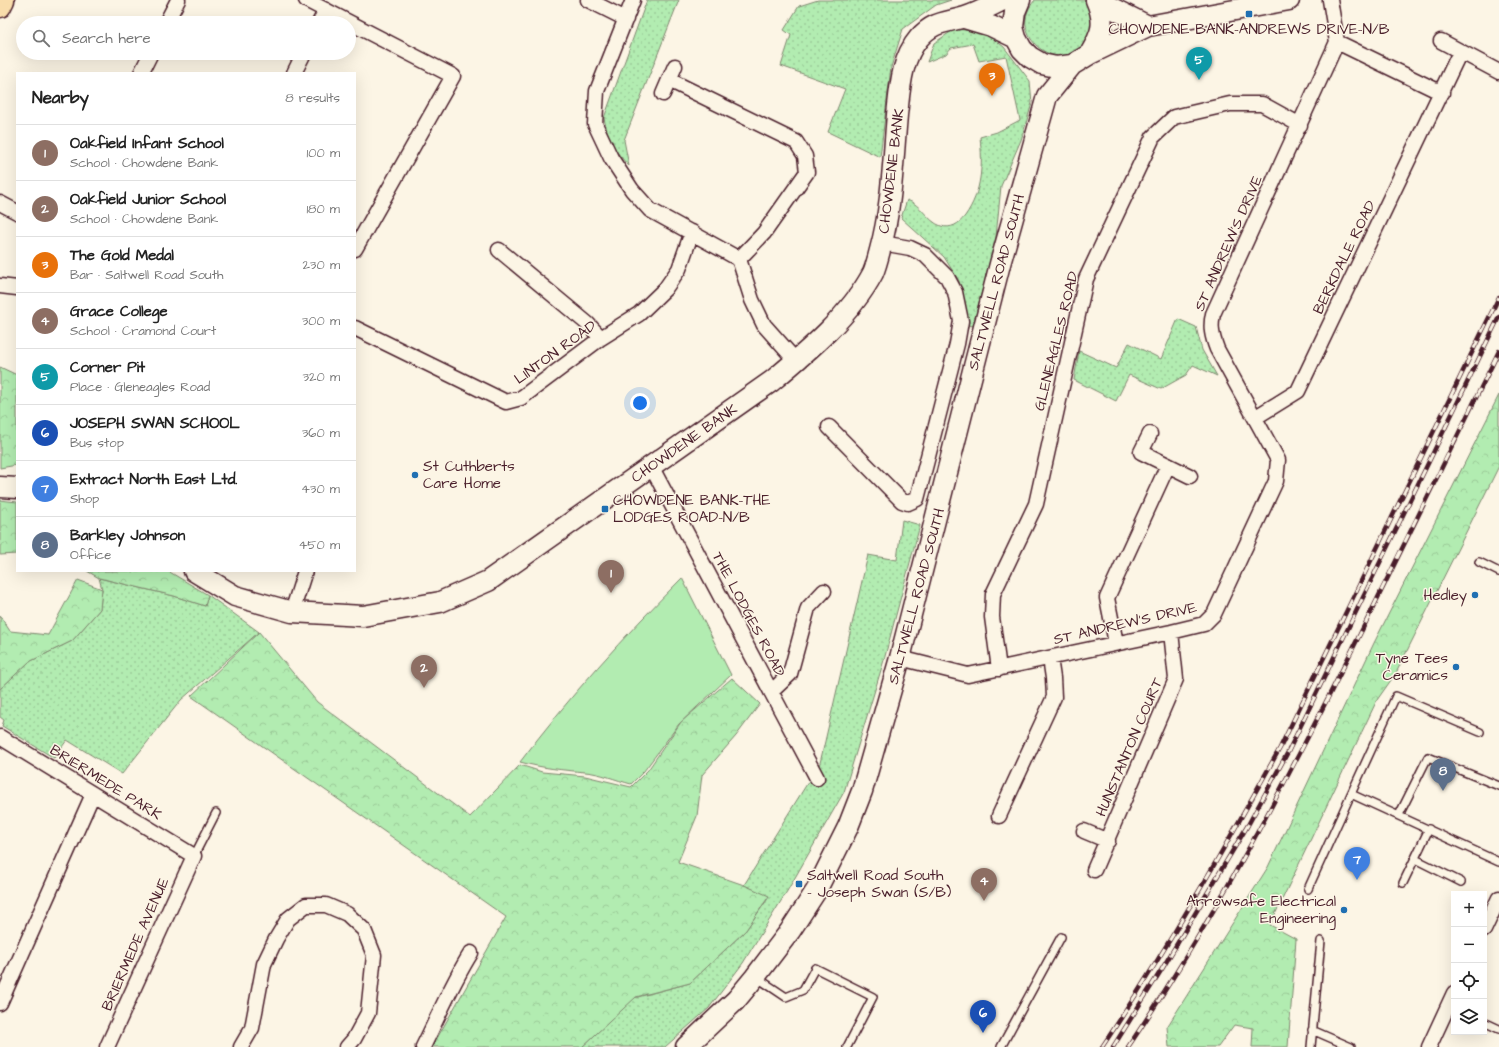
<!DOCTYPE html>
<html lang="en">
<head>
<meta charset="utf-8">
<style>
	body { margin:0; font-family:"Architects Daughter",sans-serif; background:#f6f6f6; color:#222 }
	.controls { position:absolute; right:12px; bottom:12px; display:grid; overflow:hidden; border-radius:0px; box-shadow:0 4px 16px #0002 }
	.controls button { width:36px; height:36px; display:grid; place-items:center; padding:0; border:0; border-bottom:1px solid #e0e0e0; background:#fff; color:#222; font:20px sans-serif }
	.you { position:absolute; left:640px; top:403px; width:14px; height:14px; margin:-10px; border:3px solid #fff; border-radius:50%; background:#1a73e8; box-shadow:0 0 0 6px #1a73e833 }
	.badge { display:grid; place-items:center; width:26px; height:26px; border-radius:50%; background:#1f6fb2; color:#fff; font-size:13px; font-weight:700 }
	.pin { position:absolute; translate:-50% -33px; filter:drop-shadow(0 1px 2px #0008) }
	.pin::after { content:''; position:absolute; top:21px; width:14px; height:12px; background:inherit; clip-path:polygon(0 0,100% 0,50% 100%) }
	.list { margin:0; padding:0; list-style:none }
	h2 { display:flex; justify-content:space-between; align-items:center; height:52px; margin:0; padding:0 16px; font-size:17px }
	h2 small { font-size:13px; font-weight:400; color:#767676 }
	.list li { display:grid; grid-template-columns:26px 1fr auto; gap:12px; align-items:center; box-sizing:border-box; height:56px; padding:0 16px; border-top:1px solid #e0e0e0 }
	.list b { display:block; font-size:15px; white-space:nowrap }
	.list p { margin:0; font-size:13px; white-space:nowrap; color:#767676 }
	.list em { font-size:13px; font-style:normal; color:#767676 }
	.icon { flex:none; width:22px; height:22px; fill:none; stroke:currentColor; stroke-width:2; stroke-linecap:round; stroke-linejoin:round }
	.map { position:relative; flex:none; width:1499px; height:1047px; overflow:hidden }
	.search { position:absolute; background:#fff; box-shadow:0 4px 16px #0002; left:16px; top:16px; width:340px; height:44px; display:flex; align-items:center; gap:10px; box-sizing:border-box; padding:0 14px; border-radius:22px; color:#767676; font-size:15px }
	.panel { position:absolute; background:#fff; box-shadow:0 4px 16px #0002; left:16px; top:72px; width:340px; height:500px; border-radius:0px }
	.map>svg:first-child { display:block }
	.grass { fill:url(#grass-dots); stroke:#7e866e }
	.forest { fill:url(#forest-crowns); stroke:#7e866e }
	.green { fill:#b2ecb1; stroke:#7e866e }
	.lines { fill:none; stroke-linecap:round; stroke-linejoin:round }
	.lane-casing { stroke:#4a1f2b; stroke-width:10 }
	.street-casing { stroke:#4a1f2b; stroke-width:17 }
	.secondary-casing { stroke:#4a1f2b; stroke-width:23 }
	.primary-casing { stroke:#4a1f2b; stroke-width:25 }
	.lane { stroke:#fcf5e5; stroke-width:7 }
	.street { stroke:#fcf5e5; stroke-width:14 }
	.secondary { stroke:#fcf5e5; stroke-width:20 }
	.primary { stroke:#f9ddab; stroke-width:22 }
	.rail-casing { stroke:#4a1f2b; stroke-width:4.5 }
	.rail { stroke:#fcf5e5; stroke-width:3; stroke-dasharray:9; stroke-linecap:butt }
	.poi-dot { fill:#1f6fb2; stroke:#fcf5e5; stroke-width:1.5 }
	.labels { text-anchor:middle; stroke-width:3; stroke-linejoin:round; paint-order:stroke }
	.poi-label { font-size:15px; fill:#4a1f2b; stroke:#fcf5e5; text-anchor:start }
	.street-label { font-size:15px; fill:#4a1f2b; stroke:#fcf5e5 }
</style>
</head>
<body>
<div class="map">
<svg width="1499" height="1047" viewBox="0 0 1499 1047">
	<defs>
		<pattern id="grass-dots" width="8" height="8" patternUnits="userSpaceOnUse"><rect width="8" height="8" fill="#b2ecb1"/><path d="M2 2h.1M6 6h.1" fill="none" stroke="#9bca98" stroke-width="1.8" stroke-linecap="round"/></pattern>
		<pattern id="forest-crowns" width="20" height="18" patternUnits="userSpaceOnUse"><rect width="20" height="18" fill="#b2ecb1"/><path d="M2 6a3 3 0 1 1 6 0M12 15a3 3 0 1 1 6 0" fill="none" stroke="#9bca98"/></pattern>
	</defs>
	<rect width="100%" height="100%" fill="#fcf5e5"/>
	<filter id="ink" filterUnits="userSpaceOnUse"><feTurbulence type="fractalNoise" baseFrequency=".025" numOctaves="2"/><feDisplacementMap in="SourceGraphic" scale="8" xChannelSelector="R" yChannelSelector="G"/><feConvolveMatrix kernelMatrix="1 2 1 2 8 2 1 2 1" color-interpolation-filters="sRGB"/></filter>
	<g filter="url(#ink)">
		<path class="grass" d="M647 0H679L624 140 629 166C614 151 608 139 604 118Z
			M818 0H951L936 5 903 29 891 67 880 157 828 132 845 89 781 66 791 35 784 30 799 6Z
			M1035 0H1084C1092 7 1094 19 1091 28 1090 33 1089 39 1086 43 1062 79 1003 35 1035 0Z
			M955 29 985 32 1004 47 1030 81 1032 103 1021 140 1001 186 996 237 973 326 968 325 959 281 944 257 901 218 907 200C922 205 927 221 941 226 951 229 959 224 965 216 982 192 983 165 980 137L997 132 1020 120 1006 56 979 61 973 44 951 48 946 54 927 62 934 43Z
			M1178 319 1196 327 1202 350 1217 376 1193 365 1186 375 1161 389 1129 375 1116 401 1074 380 1079 351 1116 368 1129 343 1161 359Z
			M902 520 920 525 884 660 844 792 789 888 743 963 709 1008 665 1047H582L634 998 690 983 746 930 769 897 744 885 820 763 868 555 897 560Z
			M99 578 174 596 205 606 208 595 259 632 181 700 122 774 67 740 54 758 2 726 4 720 0 717V689L29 662 72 641 100 609 102 589Z"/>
		<path class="forest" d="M0 367 17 375V465L0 468Z
			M1499 395V466L1396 673 1377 700 1270 925 1296 939 1288 1047H1252L1253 1028 1234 1025 1218 1047H1169L1167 1027 1268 867 1374 643Z
			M0 500 17 502V554L0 555Z
			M87 571H168L208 595 205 606 174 596 99 578Z
			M78 580 102 589 100 609 72 641 29 662 0 689V616L10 631 48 635Z
			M259 632 317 702 470 817 520 765 542 772 585 776 631 787 648 770 681 722 732 678 760 704 736 736 702 775 697 816 678 862 744 885 769 896 746 930 690 983 636 997 582 1047H432L506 917 191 696Z"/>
		<path class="green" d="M682 578 731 675 679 724 644 771 631 784C616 780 600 773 585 772 562 770 542 768 520 762 569 697 624 636 682 578Z"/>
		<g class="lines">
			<g class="lane-casing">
				<path id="lane" d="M1479 562 1499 572
					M1480 732 1396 696 1351 794 1499 862
					M1399 815 1428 757 1499 786
					M194 856 216 813
					M1415 859 1461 882
					M1403 883 1429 829
					M1308 889 1351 794
					M756 977 786 997 803 990 815 968 873 997 847 1047
					M1484 1022 1499 1029
					M1312 1030 1351 1047
					M1001 1047 1061 937
					M1311 1047 1321 941"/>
			</g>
			<g class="street-casing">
				<path id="street" d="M306 0 453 76 355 249
					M588 0 626 19
					M633 0 597 91 595 124 611 158 632 190 650 210 739 259 752 300 764 325 796 361
					M166 23 178 0
					M319 23 326 10
					M1441 41 1499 72
					M1337 42 1442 93
					M141 73 151 53
					M294 73 304 53
					M669 80 796 142 805 156 807 172 764 233 739 259
					M663 94 675 66
					M0 203 17 212
					M499 250 588 324 601 338
					M0 286 17 288
					M355 328 506 402 521 398 601 338 639 314 665 289 679 269 692 232
					M1256 417 1298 391 1460 52
					M829 427 902 501 908 503 917 499 957 344 961 321 955 292 947 277 925 255 910 248 882 243
					M1150 434 1141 452 1190 476
					M651 466 817 778
					M292 612 305 571
					M1116 643 1107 598 1168 465
					M900 658 968 675 1171 632 1204 624 1214 614 1276 481 1278 460 1217 349C1212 336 1210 327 1213 314L1337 42 1330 0
					M999 669 992 617 993 594 1036 504 1086 279 1153 137 1174 117 1230 104H1262L1300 125
					M771 692 790 674 808 608 824 591
					M0 737 194 856 107 1047
					M999 816 1054 697 1053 678 1050 658
					M1084 831 1108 841
					M1094 870 1176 679 1171 632
					M1484 930 1499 898
					M0 1003 93 794
					M241 1047 252 1028 264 964 276 939 288 919 306 905H326L347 914 364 930 374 955 368 1013 354 1039 347 1047
					M423 1047C439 1015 452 983 471 953
					M1429 1047 1454 993"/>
			</g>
			<g class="secondary-casing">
				<path id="secondary" d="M1020 0 1015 12 1013 27 1016 38 1022 49 1030 57 1042 64 1056 67 1072 65 1090 54 1148 26 1289 0
					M1096 0 1148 26
					M964 18 991 26 1016 38
					M1090 54C1102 33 1106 23 1096 0
					M0 487 17 488
					M194 571 235 596 292 612 363 616 440 602 488 581 772 381C808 351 851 315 873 273 876 266 878 258 880 250 892 207 893 160 897 115 900 89 901 59 919 38 934 21 945 23 965 17 978 13 991 6 1003 0
					M686 1047 736 1000 755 977 790 931 816 891 848 827 862 791 900 658 1000 264 1047 96 1072 65"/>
			</g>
			<g class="primary-casing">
				<path id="primary" d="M0 6 3 0"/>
			</g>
			<use href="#lane" class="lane"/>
			<use href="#street" class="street"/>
			<use href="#secondary" class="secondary"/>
			<use href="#primary" class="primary"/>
			<g class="rail-casing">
				<path id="rail" d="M1102 1047C1166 951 1224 849 1280 748L1499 297
					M1113 1047 1162 969 1248 825 1288 752 1499 317
					M1128 1047C1220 911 1295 765 1368 618 1411 529 1455 440 1499 351"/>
			</g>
			<use href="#rail" class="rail"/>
		</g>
	</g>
	<g class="poi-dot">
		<rect x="1245" y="10" width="8" height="8" rx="2"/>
		<circle cx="415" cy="475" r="4"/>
		<rect x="601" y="505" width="8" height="8" rx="2"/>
		<circle cx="1475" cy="595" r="4"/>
		<circle cx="1456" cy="667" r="4"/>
		<rect x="795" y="880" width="8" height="8" rx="2"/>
		<circle cx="1344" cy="910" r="4"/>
	</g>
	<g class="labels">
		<g class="poi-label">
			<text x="1249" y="34" text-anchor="middle">CHOWDENE BANK-ANDREWS DRIVE-N/B</text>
			<text x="423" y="471">St Cuthberts<tspan x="423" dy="17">Care Home</tspan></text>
			<text x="613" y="505">CHOWDENE BANK-THE<tspan x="613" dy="17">LODGES ROAD-N/B</tspan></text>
			<text x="1467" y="600" text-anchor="end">Hedley</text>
			<text x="1448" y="663" text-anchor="end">Tyne Tees<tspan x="1448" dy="17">Ceramics</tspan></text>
			<text x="807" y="880">Saltwell Road South<tspan x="807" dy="17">- Joseph Swan (S/B)</tspan></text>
			<text x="1336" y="906" text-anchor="end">Arrowsafe Electrical<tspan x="1336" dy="17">Engineering</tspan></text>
		</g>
		<g class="street-label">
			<text transform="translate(891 171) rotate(-83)" y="5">CHOWDENE BANK</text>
			<text transform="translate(1228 243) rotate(-66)" y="5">ST ANDREW'S DRIVE</text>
			<text transform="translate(1344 257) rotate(-64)" y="5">BERKDALE ROAD</text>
			<text transform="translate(996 282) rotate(-75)" y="5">SALTWELL ROAD SOUTH</text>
			<text transform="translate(1056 341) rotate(-76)" y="5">GLENEAGLES ROAD</text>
			<text transform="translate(555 352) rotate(-36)" y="5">LINTON ROAD</text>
			<text transform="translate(684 443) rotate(-35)" y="5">CHOWDENE BANK</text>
			<text transform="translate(916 596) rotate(-75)" y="5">SALTWELL ROAD SOUTH</text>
			<text transform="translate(749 614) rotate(62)" y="5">THE LODGES ROAD</text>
			<text transform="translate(1125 623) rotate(-13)" y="5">ST ANDREW'S DRIVE</text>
			<text transform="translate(1129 747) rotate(-67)" y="5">HUNSTANTON COURT</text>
			<text transform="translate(106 782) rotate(32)" y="5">BRIERMEDE PARK</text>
			<text transform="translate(135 944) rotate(-66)" y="5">BRIERMEDE AVENUE</text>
		</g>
	</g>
</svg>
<div class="controls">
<button>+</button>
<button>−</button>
<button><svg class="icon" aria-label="locate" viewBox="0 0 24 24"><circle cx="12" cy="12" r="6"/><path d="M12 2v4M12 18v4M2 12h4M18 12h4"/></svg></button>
<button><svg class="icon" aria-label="layers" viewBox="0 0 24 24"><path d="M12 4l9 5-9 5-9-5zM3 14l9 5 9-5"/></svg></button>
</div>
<div class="you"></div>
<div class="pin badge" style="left:611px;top:593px;background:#8d6e63">1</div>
<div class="pin badge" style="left:424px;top:688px;background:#8d6e63">2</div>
<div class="pin badge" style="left:992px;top:96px;background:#e8710a">3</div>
<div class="pin badge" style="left:984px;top:901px;background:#8d6e63">4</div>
<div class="pin badge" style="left:1199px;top:80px;background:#0f9aa8">5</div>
<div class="pin badge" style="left:983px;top:1033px;background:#1a4fb4">6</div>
<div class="pin badge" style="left:1357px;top:880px;background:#3f7fe0">7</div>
<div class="pin badge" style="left:1443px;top:791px;background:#5c6f8a">8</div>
<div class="search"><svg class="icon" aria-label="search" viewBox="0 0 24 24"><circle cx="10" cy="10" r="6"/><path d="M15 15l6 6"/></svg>Search here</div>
<section class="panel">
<h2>Nearby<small>8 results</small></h2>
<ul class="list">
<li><span class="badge" style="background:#8d6e63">1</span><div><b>Oakfield Infant School</b><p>School · Chowdene Bank</p></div><em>100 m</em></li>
<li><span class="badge" style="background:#8d6e63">2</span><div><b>Oakfield Junior School</b><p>School · Chowdene Bank</p></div><em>180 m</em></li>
<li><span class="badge" style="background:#e8710a">3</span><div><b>The Gold Medal</b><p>Bar · Saltwell Road South</p></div><em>230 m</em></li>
<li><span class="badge" style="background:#8d6e63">4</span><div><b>Grace College</b><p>School · Cramond Court</p></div><em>300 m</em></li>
<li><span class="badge" style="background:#0f9aa8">5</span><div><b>Corner Pit</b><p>Place · Gleneagles Road</p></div><em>320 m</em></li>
<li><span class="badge" style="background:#1a4fb4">6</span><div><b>JOSEPH SWAN SCHOOL</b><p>Bus stop</p></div><em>360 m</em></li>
<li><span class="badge" style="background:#3f7fe0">7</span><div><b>Extract North East Ltd.</b><p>Shop</p></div><em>430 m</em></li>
<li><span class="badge" style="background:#5c6f8a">8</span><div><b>Barkley Johnson</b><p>Office</p></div><em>450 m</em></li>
</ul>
</section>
</div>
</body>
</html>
